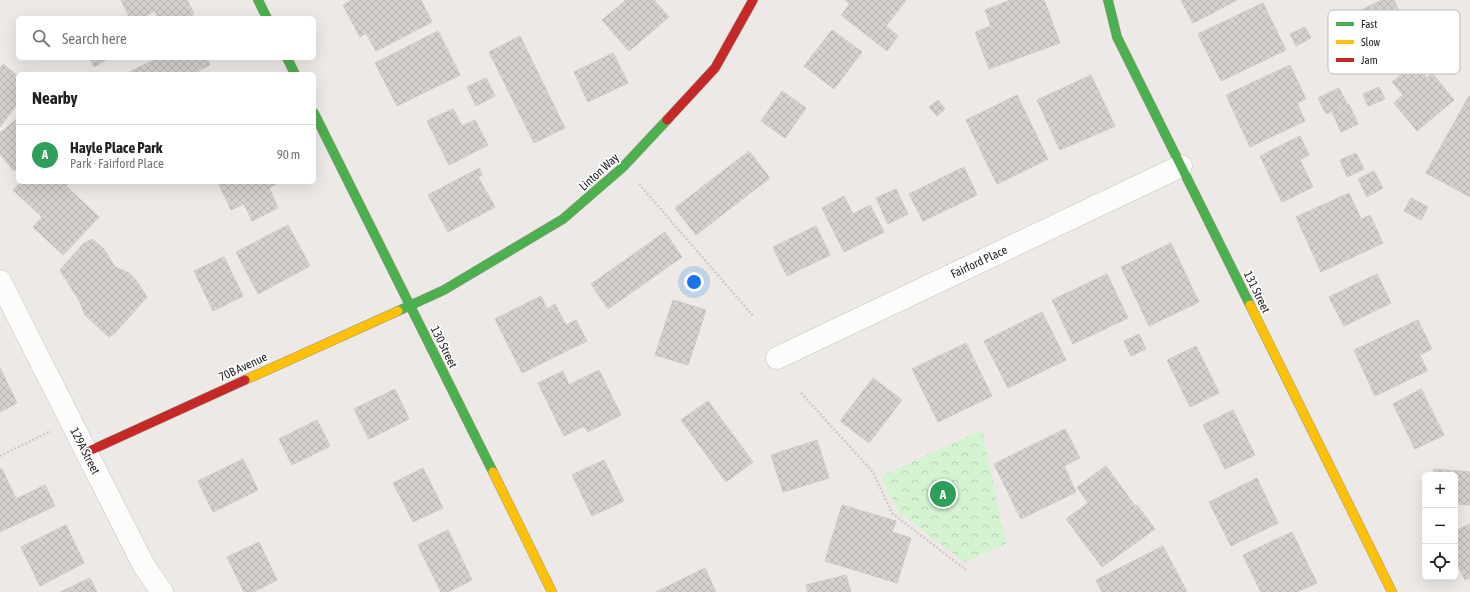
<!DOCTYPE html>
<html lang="en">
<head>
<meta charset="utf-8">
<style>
	body { margin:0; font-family:"Asap Condensed",sans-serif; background:#f6f6f6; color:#202124 }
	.controls { position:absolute; right:12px; bottom:12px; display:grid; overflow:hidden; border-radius:6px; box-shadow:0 4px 16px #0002 }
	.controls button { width:36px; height:36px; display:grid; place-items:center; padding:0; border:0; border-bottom:1px solid #e0e0e0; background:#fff; color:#202124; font:20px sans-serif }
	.you { position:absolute; left:694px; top:282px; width:14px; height:14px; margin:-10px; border:3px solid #fff; border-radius:50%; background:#1a73e8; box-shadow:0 0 0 6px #1a73e833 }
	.badge { display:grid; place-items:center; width:26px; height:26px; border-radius:50%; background:#b45309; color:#fff; font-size:13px; font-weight:700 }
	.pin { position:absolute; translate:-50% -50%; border:2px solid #fff; box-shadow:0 1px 4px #0006 }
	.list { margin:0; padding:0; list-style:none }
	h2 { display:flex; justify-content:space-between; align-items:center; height:52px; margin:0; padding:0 16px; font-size:17px }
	h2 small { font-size:13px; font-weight:400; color:#757577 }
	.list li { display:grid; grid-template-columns:26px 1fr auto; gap:12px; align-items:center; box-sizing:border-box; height:60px; padding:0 16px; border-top:1px solid #e0e0e0 }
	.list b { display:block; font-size:15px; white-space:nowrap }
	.list p { margin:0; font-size:13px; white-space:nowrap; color:#757577 }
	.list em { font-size:13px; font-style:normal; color:#757577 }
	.icon { flex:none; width:22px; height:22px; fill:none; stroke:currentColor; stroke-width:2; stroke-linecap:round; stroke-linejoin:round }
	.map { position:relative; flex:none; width:1470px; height:592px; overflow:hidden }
	.search { position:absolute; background:#fff; box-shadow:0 4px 16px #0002; left:16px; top:16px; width:300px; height:44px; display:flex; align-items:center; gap:10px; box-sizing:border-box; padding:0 14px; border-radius:6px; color:#757577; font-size:15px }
	.panel { position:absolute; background:#fff; box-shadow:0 4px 16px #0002; left:16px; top:72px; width:300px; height:112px; border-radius:6px }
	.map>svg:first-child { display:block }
	.park { fill:url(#park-crowns) }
	.building { fill:url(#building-cross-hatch); stroke:#cfcbc7 }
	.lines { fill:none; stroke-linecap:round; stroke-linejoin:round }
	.street-casing { stroke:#c5c4c2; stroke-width:23 }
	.fast-casing { stroke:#96957e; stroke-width:10 }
	.slow-casing { stroke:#96957e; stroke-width:10 }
	.jam-casing { stroke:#96957e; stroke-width:10 }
	.path { stroke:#d7c7c5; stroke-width:2.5; stroke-dasharray:2 2; stroke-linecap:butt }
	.street { stroke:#fcfcfb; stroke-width:22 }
	.fast { stroke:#4caf50; stroke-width:9 }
	.slow { stroke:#ffc107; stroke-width:9 }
	.jam { stroke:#c62828; stroke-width:9 }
	.labels { text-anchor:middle; stroke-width:3.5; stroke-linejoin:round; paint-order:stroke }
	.street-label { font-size:12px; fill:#1e1e1e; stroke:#fff }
	.key { fill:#fff; stroke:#bcbcbc; stroke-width:1 }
	.key-label { font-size:11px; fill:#1e1e1e }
</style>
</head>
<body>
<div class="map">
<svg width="1470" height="592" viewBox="0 0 1470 592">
	<defs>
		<pattern id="park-crowns" width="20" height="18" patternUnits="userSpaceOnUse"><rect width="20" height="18" fill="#d3f3d1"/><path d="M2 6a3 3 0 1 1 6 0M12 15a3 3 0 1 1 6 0" fill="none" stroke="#b5d0b3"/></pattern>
		<pattern id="building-cross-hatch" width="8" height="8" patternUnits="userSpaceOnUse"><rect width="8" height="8" fill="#d4d1cf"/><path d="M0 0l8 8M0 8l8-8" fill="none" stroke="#b6b3b1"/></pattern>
	</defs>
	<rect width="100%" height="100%" fill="#ece9e6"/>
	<path class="park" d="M982 430 1006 544 964 562 899 512 881 476Z"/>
	<path class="building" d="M121 0H187L194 14 186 18H158L155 11 141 18H130Z
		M352 0H421L432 22 376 51 366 33 360 37 343 5Z
		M626 0H654L669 17 629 51 602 20Z
		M845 0H906L886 26 898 36 887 51 841 15 850 4Z
		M1011 0H1044L1060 43 989 69 975 32 991 26 985 10Z
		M1181 0H1237L1193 23Z
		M1382 0H1394L1415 45 1361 70 1338 21Z
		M1263 3 1286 50 1221 81 1198 34Z
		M1305 27 1311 38 1296 46 1290 34Z
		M832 30 862 52 834 89 804 66Z
		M438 31 460 75 397 106 375 63Z
		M520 36 565 128 534 143 489 52Z
		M613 53 628 83 588 102 574 72Z
		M95 58H105L106 60 94 67 91 61Z
		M159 58H207L210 65 198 71 200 74H125Z
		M1415 63 1427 78 1432 73 1454 100 1417 131 1394 103 1403 95 1392 82Z
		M3 64 18 76V103L0 127V68Z
		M1290 65 1306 99 1297 103 1305 121 1250 147 1226 95Z
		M1091 75 1115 126 1060 150 1037 100Z
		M486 78 495 96 476 106 467 87Z
		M1379 87 1385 99 1368 106 1363 94Z
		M1339 88 1347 104 1326 114 1318 98Z
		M782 91 806 108 785 138 761 121Z
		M1017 95 1048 159 997 184 966 120Z
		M1469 96 1470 97V197L1426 173Z
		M938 100 945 109 937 116 929 107Z
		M1349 104 1358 124 1341 132 1332 112Z
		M453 109 462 126 475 120 488 145 449 165 427 121Z
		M18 118V167L14 171 0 154V133Z
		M1300 136 1309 155 1300 160 1313 187 1282 202 1260 156Z
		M749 151 770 178 696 235 675 208Z
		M1356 153 1364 169 1347 177 1340 160Z
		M964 167 977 195 923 221 909 194Z
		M479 168 482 175 478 177 495 207 448 232 428 195Z
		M1374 171 1383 188 1367 197 1358 179Z
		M21 182H70L66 186 99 217 63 255 33 227 42 217 13 190Z
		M218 182H280L269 188 278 208 252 221 244 204 231 210Z
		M896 189 908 214 888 224 876 198Z
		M1349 193 1361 219 1370 215 1383 243 1321 272 1296 217Z
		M844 196 853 214 870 205 884 232 844 252 822 208Z
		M1411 198 1428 207 1421 220 1404 211Z
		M288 225 310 266 258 294 236 252Z
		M816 226 830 255 787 276 773 247Z
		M665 232 682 257 608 309 591 284Z
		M92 239 104 249 115 267 129 273 136 280 147 297 115 333 109 337 85 315 80 302 60 270 83 244Z
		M1171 243 1199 302 1149 326 1121 267Z
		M224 257 243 296 213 311 194 271Z
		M1107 274 1128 318 1073 344 1052 300Z
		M1377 274 1391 303 1344 326 1329 297Z
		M541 296 547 309 555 304 566 325 576 320 587 341 522 373 495 319Z
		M673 300 706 310 688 365 655 355Z
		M1042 312 1066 360 1008 388 984 341Z
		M1418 320 1432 349 1420 355 1427 371 1375 396 1354 350Z
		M1139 334 1146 349 1131 356 1124 341Z
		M966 343 992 396 938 422 912 369Z
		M1196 346 1219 393 1190 407 1167 360Z
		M0 368 17 403 0 412Z
		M599 370 621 415 588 432 584 426 564 436 538 383 563 371 569 385Z
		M873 378 902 400 869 443 840 421Z
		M395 389 409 419 369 439 354 409Z
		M1421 389 1444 435 1415 449 1393 404Z
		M708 401 753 462 726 482 681 420Z
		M1233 410 1255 455 1225 469 1203 425Z
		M317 420 330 446 292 465 279 439Z
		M1065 429 1080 458 1064 466 1076 492 1021 519 994 464Z
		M817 440 829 478 783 492 771 455Z
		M243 459 258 490 213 512 198 481Z
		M604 460 624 501 592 516 572 475Z
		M1106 466 1136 507 1137 505 1155 529 1102 567 1066 519 1088 503 1077 487Z
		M423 468 443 508 413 522 393 483Z
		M0 469H2L16 499 45 485 55 506 0 532Z
		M1434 469 1470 472V505L1455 504V475H1434Z
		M1257 478 1278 523 1231 546 1209 502Z
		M842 505 896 521 892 532 911 538 897 583 825 561Z
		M1470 524V578L1465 580 1455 559V531Z
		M66 525 84 563 40 586 21 547Z
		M448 530 472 580 448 592H441L418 545Z
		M1292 532 1317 583 1297 592H1261L1243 555Z
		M259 542 277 580 253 592H244L227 557Z
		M1163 546 1187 592H1102L1096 580Z
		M705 568 716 592H656Z
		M846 575 851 592H808L806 585Z
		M90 578 97 592H60Z"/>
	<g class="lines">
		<g class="street-casing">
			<path id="street" d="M0 281 144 566 162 592
				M777 358 1181 166"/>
		</g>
		<g class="fast-casing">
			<path id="fast" d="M258 0 267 18
				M1108 0 1117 37 1250 305
				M287 58 295 74
				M314 113 493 472
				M398 311 444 290 563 219 623 167 667 120"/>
		</g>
		<g class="slow-casing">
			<path id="slow" d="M1250 305 1392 592
				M245 380 398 311
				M493 472 552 592"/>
		</g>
		<g class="jam-casing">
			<path id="jam" d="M667 120 715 68 753 0
				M87 452 245 380"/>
		</g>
		<path class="path" d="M639 184 754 317
			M801 393 873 472 892 513 966 570
			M0 456 51 431"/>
		<use href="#street" class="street"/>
		<use href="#fast" class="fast"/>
		<use href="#slow" class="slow"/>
		<use href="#jam" class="jam"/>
	</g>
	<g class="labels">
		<g class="street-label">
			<text transform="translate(599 172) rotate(-42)" y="4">Linton Way</text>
			<text transform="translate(979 262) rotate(-25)" y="4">Fairford Place</text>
			<text transform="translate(1257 292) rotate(64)" y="4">131 Street</text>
			<text transform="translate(444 347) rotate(64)" y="4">130 Street</text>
			<text transform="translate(243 367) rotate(-25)" y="4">70B Avenue</text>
			<text transform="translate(85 451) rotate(63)" y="4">129A Street</text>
		</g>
	</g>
	<rect x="1328" y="10" width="132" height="64" rx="6" class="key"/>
	<rect x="1336" y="22" width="18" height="4" fill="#4caf50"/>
	<rect x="1336" y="40" width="18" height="4" fill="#ffc107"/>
	<rect x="1336" y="58" width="18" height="4" fill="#c62828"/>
	<g class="key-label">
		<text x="1361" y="28">Fast</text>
		<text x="1361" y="46">Slow</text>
		<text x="1361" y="64">Jam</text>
	</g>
</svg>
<div class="controls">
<button>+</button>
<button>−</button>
<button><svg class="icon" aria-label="locate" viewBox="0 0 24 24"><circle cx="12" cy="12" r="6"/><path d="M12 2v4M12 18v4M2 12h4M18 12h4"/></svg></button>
</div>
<div class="you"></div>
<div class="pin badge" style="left:943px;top:494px;background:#2e9e5b">A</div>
<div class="search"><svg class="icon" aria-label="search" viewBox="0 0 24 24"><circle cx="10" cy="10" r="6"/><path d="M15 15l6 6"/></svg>Search here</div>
<section class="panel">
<h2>Nearby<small></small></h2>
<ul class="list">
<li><span class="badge" style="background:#2e9e5b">A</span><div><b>Hayle Place Park</b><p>Park · Fairford Place</p></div><em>90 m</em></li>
</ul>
</section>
</div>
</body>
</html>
